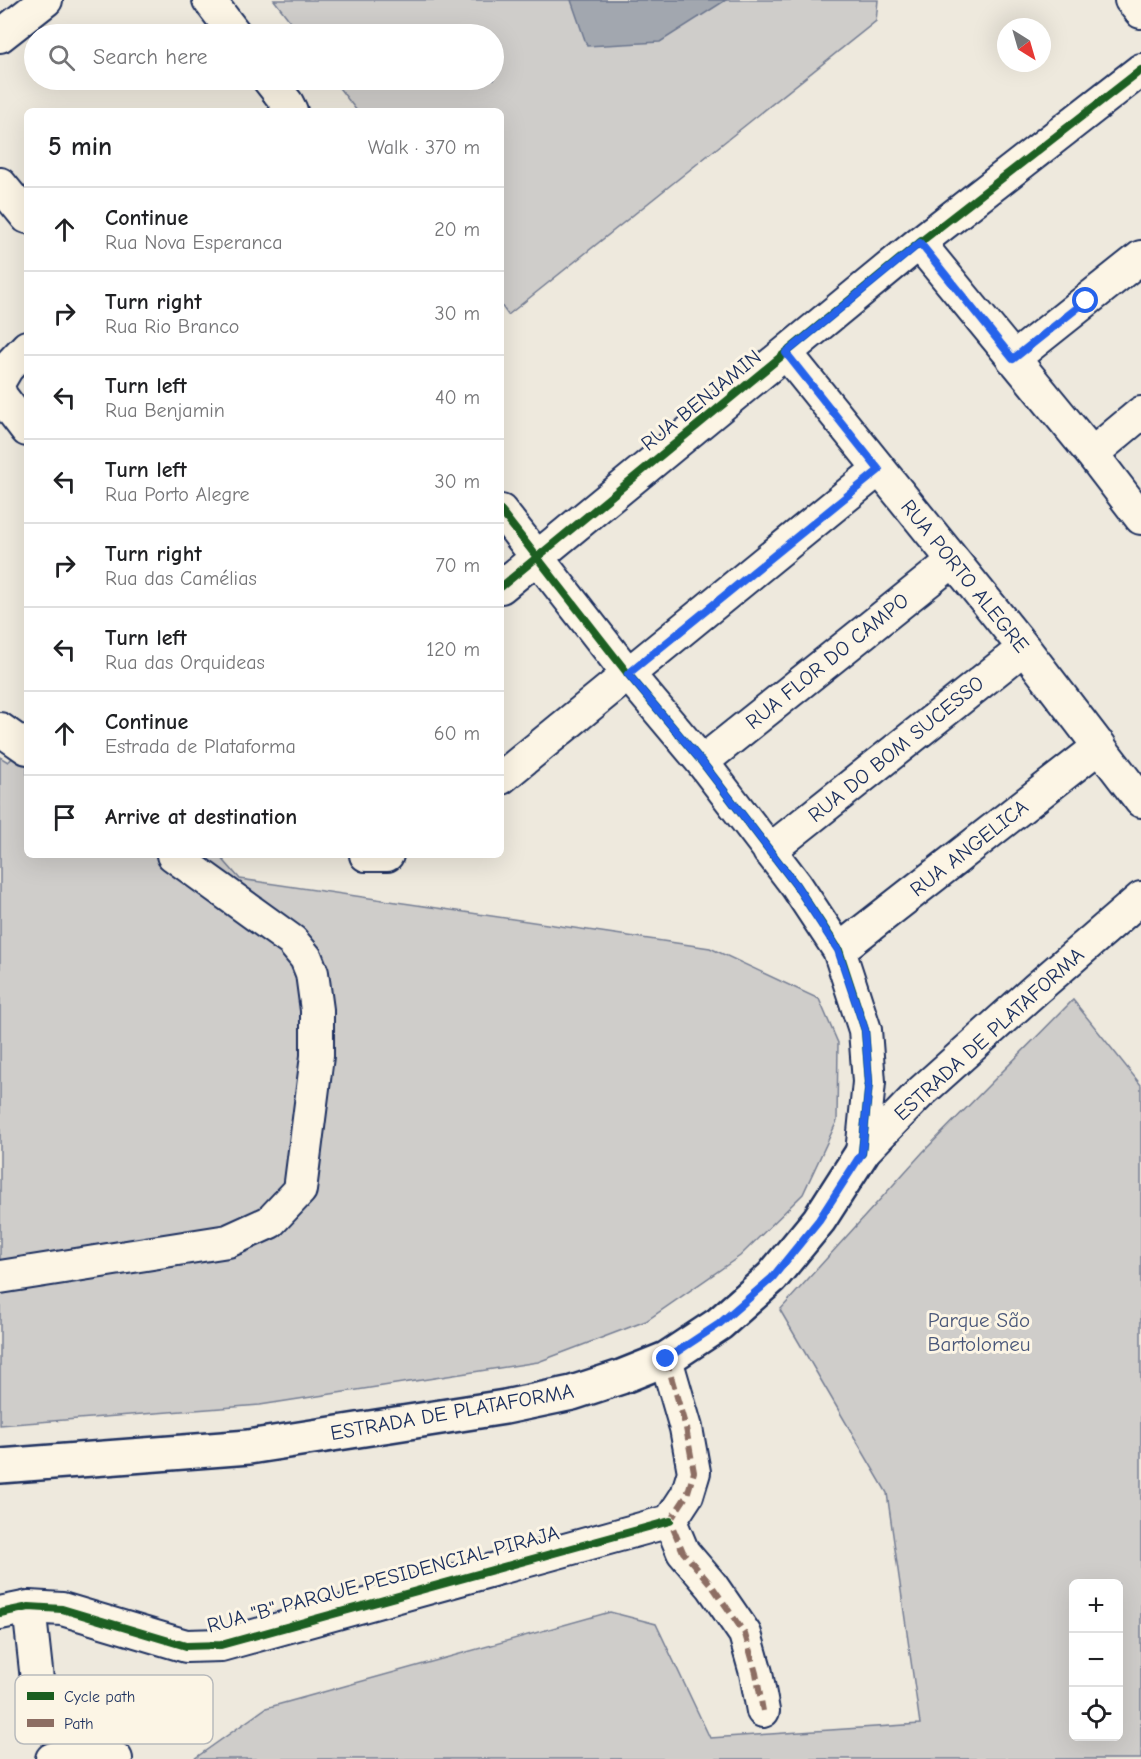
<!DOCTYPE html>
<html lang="en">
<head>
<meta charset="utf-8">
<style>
	body { margin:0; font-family:"Comic Neue",sans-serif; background:#f2f2f2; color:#202124 }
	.controls { position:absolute; right:18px; bottom:18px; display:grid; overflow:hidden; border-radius:9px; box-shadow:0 6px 24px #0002 }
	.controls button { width:54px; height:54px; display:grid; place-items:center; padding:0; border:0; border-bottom:2px solid #e0e0e0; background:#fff; color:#202124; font:30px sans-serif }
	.compass { position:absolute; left:997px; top:18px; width:54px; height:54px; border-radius:50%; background:#fff; box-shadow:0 6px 24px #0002; rotate:143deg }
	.stop { position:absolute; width:18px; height:18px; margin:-14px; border:4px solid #2563eb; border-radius:50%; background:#fff }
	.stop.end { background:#2563eb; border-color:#fff; box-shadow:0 2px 6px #0008 }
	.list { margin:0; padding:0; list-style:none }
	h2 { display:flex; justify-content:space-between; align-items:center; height:78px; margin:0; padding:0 24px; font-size:26px }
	h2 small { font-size:20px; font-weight:400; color:#757577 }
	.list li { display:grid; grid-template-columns:39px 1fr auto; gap:18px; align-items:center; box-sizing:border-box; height:84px; padding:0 24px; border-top:2px solid #e0e0e0 }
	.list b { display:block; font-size:22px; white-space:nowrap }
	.list p { margin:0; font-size:20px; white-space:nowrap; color:#757577 }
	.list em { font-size:20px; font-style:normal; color:#757577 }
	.icon { flex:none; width:33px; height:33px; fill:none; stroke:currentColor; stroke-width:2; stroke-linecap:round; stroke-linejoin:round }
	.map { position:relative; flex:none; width:1141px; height:1759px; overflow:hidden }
	.search { position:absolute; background:#fff; box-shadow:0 6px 24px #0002; left:24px; top:24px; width:480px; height:66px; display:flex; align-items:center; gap:15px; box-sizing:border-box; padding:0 21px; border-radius:33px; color:#757577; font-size:22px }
	.panel { position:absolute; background:#fff; box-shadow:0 6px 24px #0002; left:24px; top:108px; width:480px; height:750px; border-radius:9px }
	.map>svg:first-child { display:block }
	.green { fill:#cfcdca; stroke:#757e94; stroke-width:1.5; fill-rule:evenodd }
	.water { fill:#a2a7af; stroke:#6c778f; stroke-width:1.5 }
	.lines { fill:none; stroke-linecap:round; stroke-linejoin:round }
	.minor-casing { stroke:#1b2f5e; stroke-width:36 }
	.major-casing { stroke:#1b2f5e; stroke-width:38 }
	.minor { stroke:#fcf5e5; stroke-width:32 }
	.major { stroke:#fcf5e5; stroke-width:33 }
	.quiet { stroke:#8d6e63; stroke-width:6; stroke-dasharray:12 6; stroke-linecap:butt }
	.cycleway-casing { stroke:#fcf5e5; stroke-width:11 }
	.cycleway { stroke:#1b5e20; stroke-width:8 }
	.route { stroke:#2563eb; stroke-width:8 }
	.labels { text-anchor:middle; stroke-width:6; stroke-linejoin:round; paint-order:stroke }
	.street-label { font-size:21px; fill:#1b2f5e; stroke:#fcf5e5 }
	.park-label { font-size:21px; fill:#485679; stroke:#fcf5e5 }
	.key { fill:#fcf5e5; stroke:#b8babc; stroke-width:1.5 }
	.key-label { font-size:16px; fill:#1b2f5e }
</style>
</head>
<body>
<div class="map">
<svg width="1141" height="1759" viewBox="0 0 1141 1759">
	<rect width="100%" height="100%" fill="#eee9dd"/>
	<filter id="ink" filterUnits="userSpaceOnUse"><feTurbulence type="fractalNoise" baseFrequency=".0167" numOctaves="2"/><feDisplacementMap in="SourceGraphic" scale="12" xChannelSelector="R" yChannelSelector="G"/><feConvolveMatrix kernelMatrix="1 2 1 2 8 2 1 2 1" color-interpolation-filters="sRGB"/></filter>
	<g filter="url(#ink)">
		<path class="green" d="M274 0H878L876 21 508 315 501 305V111H357L333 80H494V34H300Z
			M27 745V855H219L240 879 710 948 819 999 838 1043 837 1121 803 1194 740 1256 646 1321 538 1362 260 1405 0 1425V757L8 762Z
			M1073 1000 1141 1085V1759H194L266 1708 610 1612 656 1624 710 1738 920 1724 887 1493 780 1310 923 1152ZM1074 1584H1118V1736H1074Z"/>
		<path class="water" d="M571 0H726L660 42 587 46Z"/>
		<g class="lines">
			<g class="minor-casing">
				<path id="minor" d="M209 0 235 34
					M1131 0 1141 12
					M0 36 46 0
					M269 80 287 103 291 111
					M0 184 27 217
					M919 243 1092 454 1141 518
					M786 353 1024 648 1141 801
					M1013 359 1141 257
					M0 380 7 368 27 347
					M0 392 1 396 27 430
					M1092 454 1141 413
					M501 511 628 674 702 762 796 885 839 950 865 1030 869 1082 862 1153
					M501 587 919 243 1141 70
					M0 729 27 748
					M702 762 953 561
					M501 778 879 469
					M769 851 1024 648
					M366 855H387
					M839 950 1100 746
					M862 1153 920 1093 1036 989 1141 898
					M0 1277 228 1241 270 1222 300 1190 317 1056V1010L312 973 306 958 292 941 173 855
					M666 1359 686 1428 694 1472 687 1495 670 1521 683 1552 712 1586 745 1634 756 1673 763 1711
					M29 1607 39 1698 63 1730 90 1748 116 1759
					M0 1613 29 1607 62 1609 186 1646 221 1645 670 1521
					M52 1759 90 1748"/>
			</g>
			<g class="major-casing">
				<path id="major" d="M0 1466 249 1447 505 1407 572 1393 621 1377 666 1359 719 1324 772 1277 819 1220 862 1153"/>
			</g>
			<use href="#minor" class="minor"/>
			<use href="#major" class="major"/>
			<path class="quiet" d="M666 1359 686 1428 694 1472 687 1495 670 1521 683 1552 712 1586 745 1634 756 1673 763 1711"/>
			<g class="cycleway-casing">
				<path id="cycleway" d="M501 511 628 674 702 762 796 885 839 950 865 1030 869 1082 862 1153
					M501 587 919 243 1141 70
					M0 1613 29 1607 62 1609 186 1646 221 1645 670 1521"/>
			</g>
			<use href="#cycleway" class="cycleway"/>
		</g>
	</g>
	<g class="lines" filter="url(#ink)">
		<path class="route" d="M666 1359 719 1324 772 1278 819 1220 862 1153 869 1082 865 1030 838 950 796 885 702 762 628 674 879 470 786 353 920 243 1013 359 1086 301"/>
	</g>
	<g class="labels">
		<g class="street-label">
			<text transform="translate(701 400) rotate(-39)" y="7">RUA BENJAMIN</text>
			<text transform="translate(965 576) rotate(51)" y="7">RUA PORTO ALEGRE</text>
			<text transform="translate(827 661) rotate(-39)" y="7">RUA FLOR DO CAMPO</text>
			<text transform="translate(896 749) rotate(-39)" y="7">RUA DO BOM SUCESSO</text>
			<text transform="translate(969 848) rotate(-38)" y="7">RUA ANGELICA</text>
			<text transform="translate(989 1034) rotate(-42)" y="7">ESTRADA DE PLATAFORMA</text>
			<text transform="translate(452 1412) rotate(-10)" y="7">ESTRADA DE PLATAFORMA</text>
			<text transform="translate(383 1579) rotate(-15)" y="7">RUA "B" PARQUE PESIDENCIAL PIRAJA</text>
		</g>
		<g class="park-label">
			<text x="979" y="1327">Parque São<tspan x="979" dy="24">Bartolomeu</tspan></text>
		</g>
	</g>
	<rect x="15" y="1675" width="198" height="69" rx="9" class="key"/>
	<rect x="27" y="1692" width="27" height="8" fill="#1b5e20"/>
	<rect x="27" y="1719" width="27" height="8" fill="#8d6e63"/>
	<g class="key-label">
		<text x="64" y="1702">Cycle path</text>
		<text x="64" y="1729">Path</text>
	</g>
</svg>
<div class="controls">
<button>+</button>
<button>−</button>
<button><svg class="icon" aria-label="locate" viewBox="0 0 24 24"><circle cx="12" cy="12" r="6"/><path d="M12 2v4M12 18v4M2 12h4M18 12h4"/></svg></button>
</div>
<svg class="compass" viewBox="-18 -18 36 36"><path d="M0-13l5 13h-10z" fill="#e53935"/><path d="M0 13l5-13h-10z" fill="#757577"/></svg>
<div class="stop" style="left:1086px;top:301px"></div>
<div class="stop end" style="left:666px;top:1359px"></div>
<div class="search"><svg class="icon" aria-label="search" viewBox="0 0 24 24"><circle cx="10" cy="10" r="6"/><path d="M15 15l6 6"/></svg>Search here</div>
<section class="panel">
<h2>5 min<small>Walk · 370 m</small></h2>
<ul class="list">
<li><svg class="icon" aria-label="ahead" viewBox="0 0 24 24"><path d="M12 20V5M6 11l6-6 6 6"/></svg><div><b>Continue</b><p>Rua Nova Esperanca</p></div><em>20 m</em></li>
<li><svg class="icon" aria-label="right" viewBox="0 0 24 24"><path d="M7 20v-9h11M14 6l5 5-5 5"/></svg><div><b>Turn right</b><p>Rua Rio Branco</p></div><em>30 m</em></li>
<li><svg class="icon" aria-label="left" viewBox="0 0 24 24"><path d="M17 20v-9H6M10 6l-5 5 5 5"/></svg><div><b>Turn left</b><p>Rua Benjamin</p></div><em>40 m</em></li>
<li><svg class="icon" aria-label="left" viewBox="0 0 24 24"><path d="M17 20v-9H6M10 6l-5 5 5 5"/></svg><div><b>Turn left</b><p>Rua Porto Alegre</p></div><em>30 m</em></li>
<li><svg class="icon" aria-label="right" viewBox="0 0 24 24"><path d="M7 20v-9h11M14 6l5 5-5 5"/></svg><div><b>Turn right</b><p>Rua das Camélias</p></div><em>70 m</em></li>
<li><svg class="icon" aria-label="left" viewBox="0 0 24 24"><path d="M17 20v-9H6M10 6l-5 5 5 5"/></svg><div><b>Turn left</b><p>Rua das Orquideas</p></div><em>120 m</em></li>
<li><svg class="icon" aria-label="ahead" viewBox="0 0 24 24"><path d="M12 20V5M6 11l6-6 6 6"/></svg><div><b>Continue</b><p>Estrada de Plataforma</p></div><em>60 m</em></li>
<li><svg class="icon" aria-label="arrive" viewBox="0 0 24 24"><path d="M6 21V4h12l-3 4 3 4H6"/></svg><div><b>Arrive at destination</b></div></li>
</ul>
</section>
</div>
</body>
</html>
